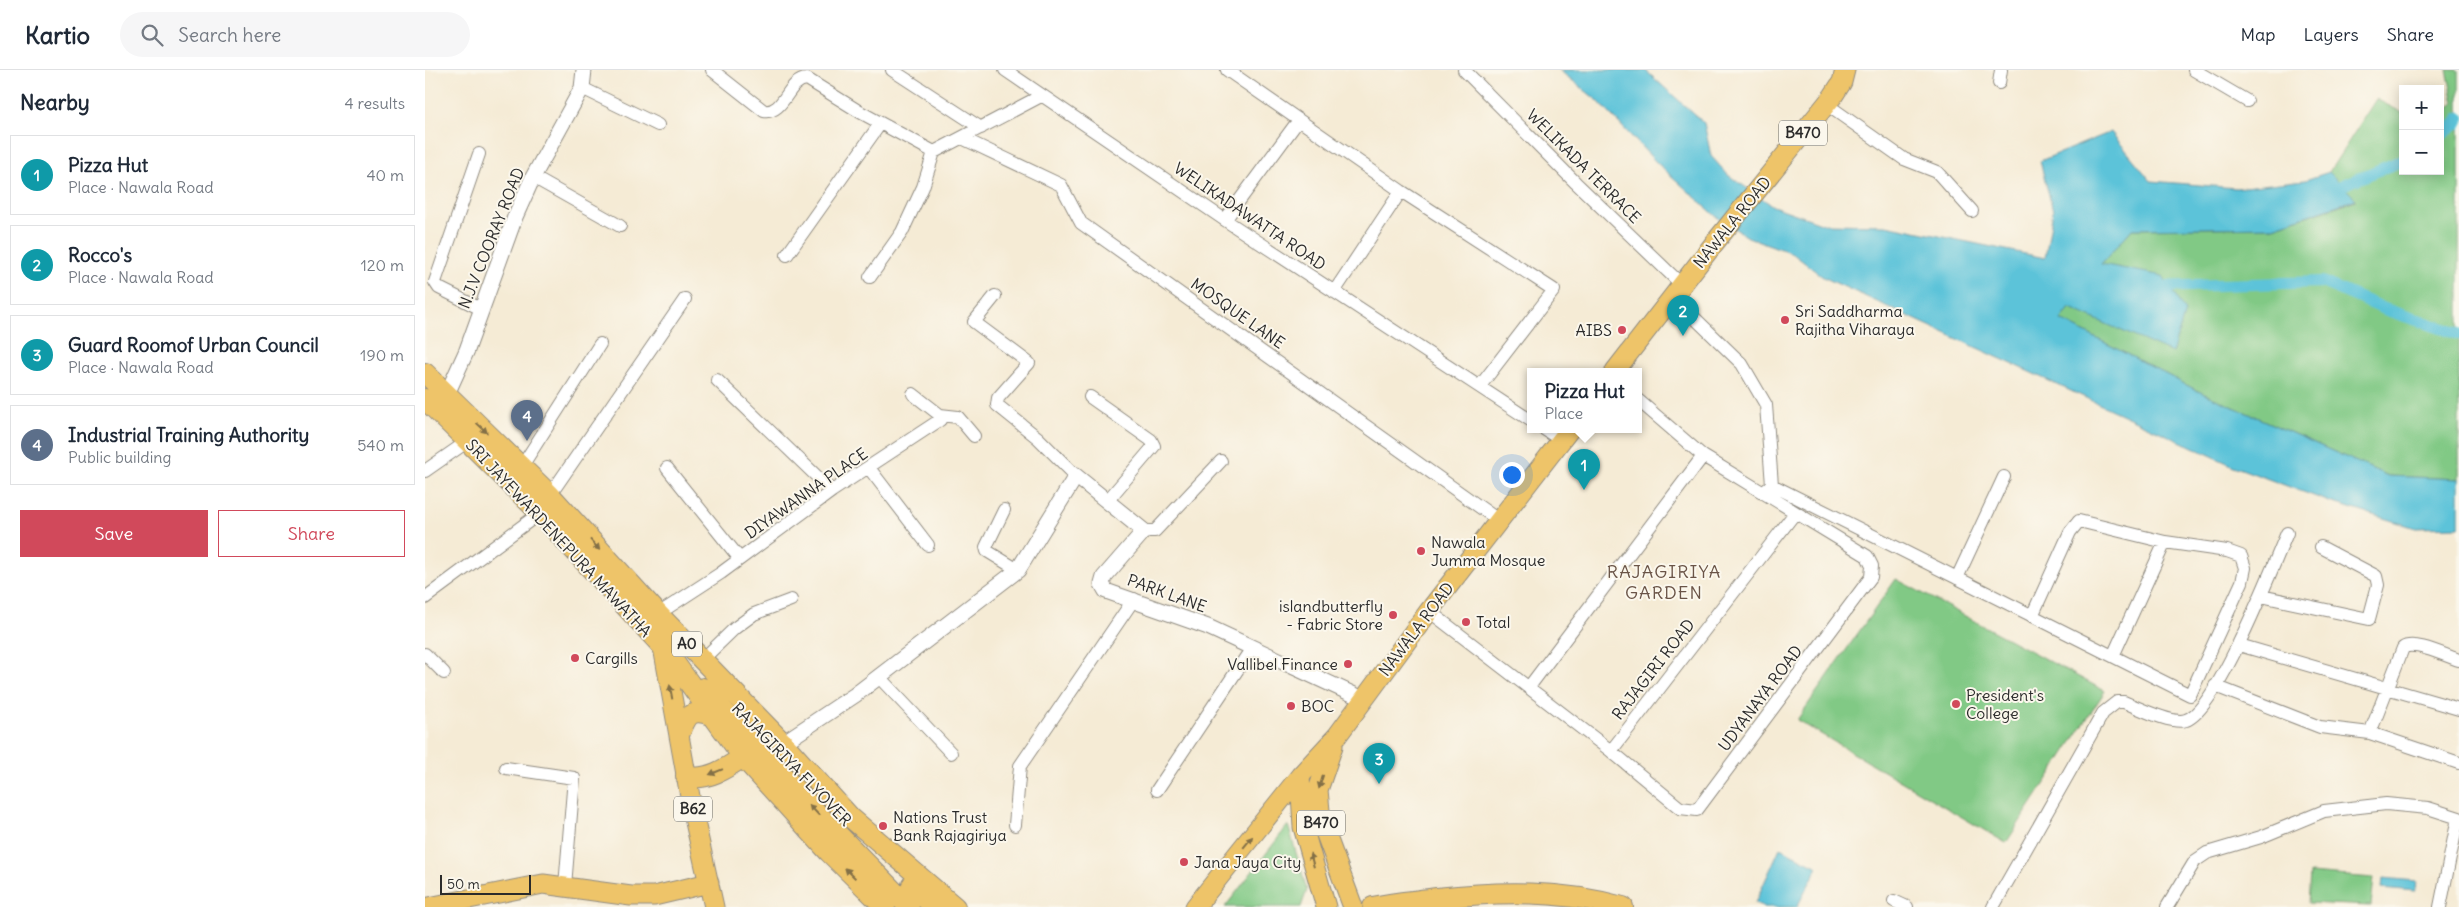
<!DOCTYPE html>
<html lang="en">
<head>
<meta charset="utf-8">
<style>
	body { margin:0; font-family:Delius,sans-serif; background:#f6f6f7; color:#1f2937 }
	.controls { position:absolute; right:15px; top:15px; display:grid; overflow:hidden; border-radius:0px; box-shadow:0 2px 12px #0003 }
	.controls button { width:45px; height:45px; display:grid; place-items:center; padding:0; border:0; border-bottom:1px solid #e0e1e3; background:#fff; color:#1f2937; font:25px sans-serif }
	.scale { position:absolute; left:15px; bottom:12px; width:91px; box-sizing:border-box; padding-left:5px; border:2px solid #2b2b2b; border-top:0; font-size:14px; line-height:18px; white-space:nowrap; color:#2b2b2b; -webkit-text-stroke:4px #fbf7ec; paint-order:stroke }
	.you { position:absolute; left:1086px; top:404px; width:18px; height:18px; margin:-12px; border:4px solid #fff; border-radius:50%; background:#1a73e8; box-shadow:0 0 0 8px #1a73e833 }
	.badge { display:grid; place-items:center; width:32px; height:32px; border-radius:50%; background:#d1495b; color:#fff; font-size:16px; font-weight:700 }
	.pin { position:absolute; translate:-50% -41px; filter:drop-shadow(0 1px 2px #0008) }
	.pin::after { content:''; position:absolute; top:26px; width:18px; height:15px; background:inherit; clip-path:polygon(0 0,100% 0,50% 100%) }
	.popup { position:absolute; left:1102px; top:298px; width:115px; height:65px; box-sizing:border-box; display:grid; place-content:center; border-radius:0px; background:#fff; filter:drop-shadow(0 1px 4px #0005); font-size:16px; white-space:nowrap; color:#747a83 }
	.popup b { font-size:19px; color:#1f2937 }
	.popup::after { content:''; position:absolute; left:50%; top:100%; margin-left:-10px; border:10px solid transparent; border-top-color:#fff }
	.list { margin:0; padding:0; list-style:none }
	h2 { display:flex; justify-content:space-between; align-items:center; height:65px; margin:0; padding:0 20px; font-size:21px }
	h2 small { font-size:16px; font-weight:400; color:#747a83 }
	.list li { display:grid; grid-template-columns:32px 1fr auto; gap:15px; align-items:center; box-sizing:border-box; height:80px; margin:0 10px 10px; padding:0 10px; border:1px solid #e0e1e3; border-radius:0px }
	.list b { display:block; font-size:19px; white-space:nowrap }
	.list p { margin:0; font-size:16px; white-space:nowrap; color:#747a83 }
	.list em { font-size:16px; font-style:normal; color:#747a83 }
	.actions { display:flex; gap:10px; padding:15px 20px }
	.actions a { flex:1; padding:11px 0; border:1px solid #d1495b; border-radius:0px; text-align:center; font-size:18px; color:#d1495b }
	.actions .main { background:#d1495b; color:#fff }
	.icon { flex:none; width:28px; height:28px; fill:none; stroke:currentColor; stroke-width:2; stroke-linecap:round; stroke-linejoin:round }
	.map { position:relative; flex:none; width:2034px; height:837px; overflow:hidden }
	header { display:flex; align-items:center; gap:30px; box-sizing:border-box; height:70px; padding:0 25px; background:#fff; border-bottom:1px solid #e0e1e3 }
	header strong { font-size:24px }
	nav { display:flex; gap:28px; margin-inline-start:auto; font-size:18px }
	.search { width:350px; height:45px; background:#f6f6f7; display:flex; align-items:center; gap:12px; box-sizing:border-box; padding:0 18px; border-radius:28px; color:#747a83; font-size:19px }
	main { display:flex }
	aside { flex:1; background:#fff }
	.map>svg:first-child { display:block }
	.green { fill:#81c985; stroke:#567a58 }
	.water { fill:#5cc3d9; stroke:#447782 }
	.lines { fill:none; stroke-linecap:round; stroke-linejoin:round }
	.canal { stroke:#5cc3d9; stroke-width:12 }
	.minor-casing { stroke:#908b80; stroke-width:14 }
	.tertiary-casing { stroke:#908b80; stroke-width:17 }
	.primary-casing { stroke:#908b80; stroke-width:21 }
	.trunk-casing { stroke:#908b80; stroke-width:22 }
	.minor { stroke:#fff; stroke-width:12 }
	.tertiary { stroke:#fff; stroke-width:15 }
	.primary { stroke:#eec469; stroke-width:19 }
	.trunk { stroke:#eec469; stroke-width:20 }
	.oneway { fill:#837047 }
	.poi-dot { fill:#d1495b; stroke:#fbf7ec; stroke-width:2 }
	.labels { text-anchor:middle; stroke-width:4; stroke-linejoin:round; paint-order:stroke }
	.shield { fill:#fbf7ec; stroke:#696865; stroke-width:1 }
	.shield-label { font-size:15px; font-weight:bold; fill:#2b2b2b }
	.street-label { font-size:16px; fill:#2b2b2b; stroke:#fbf7ec }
	.poi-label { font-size:16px; fill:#2b2b2b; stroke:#fbf7ec; text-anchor:start }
	.neighbourhood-label { font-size:18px; letter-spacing:1px; fill:#6a5447; stroke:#fbf7ec }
</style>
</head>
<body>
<header>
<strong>Kartio</strong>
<div class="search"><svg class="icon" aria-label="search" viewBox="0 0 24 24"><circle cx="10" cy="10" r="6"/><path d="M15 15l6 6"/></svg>Search here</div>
<nav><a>Map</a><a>Layers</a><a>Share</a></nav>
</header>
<main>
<aside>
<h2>Nearby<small>4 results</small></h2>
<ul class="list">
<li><span class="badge" style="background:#0f9aa8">1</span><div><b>Pizza Hut</b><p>Place · Nawala Road</p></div><em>40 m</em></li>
<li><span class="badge" style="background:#0f9aa8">2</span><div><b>Rocco's</b><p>Place · Nawala Road</p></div><em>120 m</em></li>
<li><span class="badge" style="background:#0f9aa8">3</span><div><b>Guard Roomof Urban Council</b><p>Place · Nawala Road</p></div><em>190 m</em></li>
<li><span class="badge" style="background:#5c6f8a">4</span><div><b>Industrial Training Authority</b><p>Public building</p></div><em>540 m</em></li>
</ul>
<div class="actions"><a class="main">Save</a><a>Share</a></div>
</aside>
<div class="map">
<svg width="2034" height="837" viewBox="0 0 2034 837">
	<rect width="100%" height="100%" fill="#fbf7ec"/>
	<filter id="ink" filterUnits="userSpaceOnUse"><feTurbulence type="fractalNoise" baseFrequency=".02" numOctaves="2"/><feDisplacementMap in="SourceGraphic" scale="10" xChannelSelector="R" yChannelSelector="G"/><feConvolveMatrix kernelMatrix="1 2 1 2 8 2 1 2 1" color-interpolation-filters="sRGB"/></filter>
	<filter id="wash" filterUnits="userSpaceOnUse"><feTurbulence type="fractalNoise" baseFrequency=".0096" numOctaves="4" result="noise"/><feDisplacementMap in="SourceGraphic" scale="20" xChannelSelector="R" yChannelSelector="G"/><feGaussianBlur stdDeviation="1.12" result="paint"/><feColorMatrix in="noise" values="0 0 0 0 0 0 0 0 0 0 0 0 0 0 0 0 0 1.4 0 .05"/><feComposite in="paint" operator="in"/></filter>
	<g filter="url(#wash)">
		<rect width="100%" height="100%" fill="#f5ebd5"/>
		<path class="green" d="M2022 0H2034V409L1963 406 1775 322 1636 250 1676 194 1707 159 1848 157 1931 130 1904 102 1951 29 1978 43V101H2015V43L2029 33Z
			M1471 509 1680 621 1581 773 1372 650Z
			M863 755 882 820 876 837H800Z
			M1885 803 1949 808 1946 836 1883 833Z"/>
		<path class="water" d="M1134 0H1220L1279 53 1286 86 1303 105 1348 136 1399 154 1461 155 1620 188 1628 141 1615 91 1686 62 1726 111 1811 118 1880 110 1904 102 1931 129 1848 157 1707 159 1676 194 1738 206 1760 242 1747 283 1645 238 1636 250 1775 322 1963 406 2034 409V457L1991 458 1905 432 1811 397 1398 207 1367 183 1323 167 1293 148 1230 91 1172 30Z
			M1355 778 1393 797 1372 837H1340L1330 833Z
			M1958 808 1991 811 1990 821 1957 818Z"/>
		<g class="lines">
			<path class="canal" d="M2015 66 2031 54 2034 48
				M1901 122 1978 90
				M1729 217 1897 212 1962 240 2034 264"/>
		</g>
	</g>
	<g filter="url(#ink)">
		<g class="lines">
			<g class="minor-casing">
				<path id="minor" d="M287 0 339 41C360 44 362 10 382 9L435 42 509 82 616 26
					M467 0 556 58
					M580 0 800 150 1105 350
					M802 0 976 121 1129 220 1055 316
					M1039 0 1151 113 1257 215
					M1769 0 1822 31
					M1574 13 1576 0
					M157 18 233 55
					M1401 34 1479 89 1512 102 1547 141
					M537 68 636 115 656 153 1073 450
					M54 84 10 212 14 218 56 239
					M108 107 195 156
					M800 150 873 51
					M362 185 455 54
					M445 207 477 162 498 117 509 82
					M909 222 976 121
					M570 226 549 252 604 293 573 328 572 335 613 368 651 406
					M1247 226 1317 294 1341 335 1347 415
					M292 310 407 421
					M665 327 726 370 729 376 683 430
					M515 345 533 347 549 366
					M1119 359 1136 370
					M97 396 175 274
					M242 398 315 489
					M444 398 503 475
					M0 401 43 371
					M1338 423 1347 415 1765 625 1817 512 1820 498 1816 486 1802 481 1740 472
					M125 425 260 229
					M579 440 561 477 562 481 593 500
					M719 461H730L796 391
					M1532 508 1579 407
					M1836 526 1944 549 1953 515 1951 506 1896 477
					M0 528 115 443
					M1004 541 1186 681 1255 738 1272 740 1446 507 1447 496 1442 486 1278 386 1213 330
					M233 544 296 503 407 421 515 350V345L488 324
					M1607 546 1645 462 1654 451 1740 472 1688 586
					M1814 575 2034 639
					M0 584 19 603
					M277 590 310 558 329 544 366 530
					M453 606 526 683
					M1790 616 1895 657 1945 663 2034 693
					M1104 617 1278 386
					M1945 663 1978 578C1989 570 2021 586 2034 590
					M1186 681 1370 443
					M81 698 149 708 140 816
					M732 720 827 578
					M590 755 595 696 709 529
					M1469 831 1482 837
					M1568 837 1678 643 1692 632H1699C1714 638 1747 655 1761 650 1792 640 1848 496 1862 463
					M1742 837 1770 791 1782 783 1836 767 1899 741 1961 734 2003 738 2034 748
					M2015 837 2033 748"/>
			</g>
			<g class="tertiary-casing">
				<path id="tertiary" d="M22 324 42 280 90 147 108 107 157 18 159 0
					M358 673 430 625 593 500 651 406 719 461 679 507 677 514 681 521 783 557 938 629"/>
			</g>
			<g class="primary-casing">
				<path id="primary" d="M1190 301 1291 171 1408 26 1417 12 1420 0
					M238 577 268 743 289 837
					M254 666C262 648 263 638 285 645
					M908 676 893 720 896 751 928 837
					M875 706 878 757 901 837
					M4 837 118 814 206 826H229L284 813
					M770 837 875 706 912 666 1004 541 1145 359"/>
			</g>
			<g class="trunk-casing">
				<path id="trunk" d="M0 303 125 425 233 544 358 673 425 747 530 837
					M0 329 115 443 238 577 318 687 404 782 460 837
					M278 618 391 742 484 837
					M261 706C281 712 302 698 318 687
					M487 815 509 837
					M948 837C969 832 991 831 1012 828 1075 821 1136 820 1198 837"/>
			</g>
			<use href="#minor" class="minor"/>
			<use href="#tertiary" class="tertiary"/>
			<use href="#primary" class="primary"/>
			<use href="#trunk" class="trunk"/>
		</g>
		<defs><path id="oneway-solid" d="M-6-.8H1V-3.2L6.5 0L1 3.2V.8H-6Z" transform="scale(1.25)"/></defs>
		<g class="oneway">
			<use href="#oneway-solid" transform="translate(57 358) rotate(43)"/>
			<use href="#oneway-solid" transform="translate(170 475) rotate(48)"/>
			<use href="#oneway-solid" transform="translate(246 622) rotate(-100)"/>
			<use href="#oneway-solid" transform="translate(291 702) rotate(158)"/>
			<use href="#oneway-solid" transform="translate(896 712) rotate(107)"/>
			<use href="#oneway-solid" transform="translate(389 740) rotate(-133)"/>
			<use href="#oneway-solid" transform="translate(823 772) rotate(-51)"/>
			<use href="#oneway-solid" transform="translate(887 790) rotate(-105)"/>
			<use href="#oneway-solid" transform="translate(425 803) rotate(-136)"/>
		</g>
	</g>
	<g class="poi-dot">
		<circle cx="1360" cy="250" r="5"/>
		<circle cx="1197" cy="260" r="5"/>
		<circle cx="996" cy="481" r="5"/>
		<circle cx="968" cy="545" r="5"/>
		<circle cx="1041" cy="552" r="5"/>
		<circle cx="150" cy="588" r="5"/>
		<circle cx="923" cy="594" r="5"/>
		<circle cx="1531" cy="634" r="5"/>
		<circle cx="866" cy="636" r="5"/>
		<circle cx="458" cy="756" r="5"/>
		<circle cx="759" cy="792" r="5"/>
	</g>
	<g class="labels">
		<g class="shield">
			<rect x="1354" y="50.5" width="48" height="25" rx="4"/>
			<rect x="247" y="561.5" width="30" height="25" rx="4"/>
			<rect x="249" y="726.5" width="38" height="25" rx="4"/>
			<rect x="872" y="740.5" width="48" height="25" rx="4"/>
		</g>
		<g class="shield-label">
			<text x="1378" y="68">B470</text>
			<text x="262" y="579">A0</text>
			<text x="268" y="744">B62</text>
			<text x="896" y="758">B470</text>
		</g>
		<g class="street-label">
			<text transform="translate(1159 96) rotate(45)" y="6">WELIKADA TERRACE</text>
			<text transform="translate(825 146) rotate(34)" y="6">WELIKADAWATTA ROAD</text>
			<text transform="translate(1307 152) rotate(-51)" y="6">NAWALA ROAD</text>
			<text transform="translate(66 168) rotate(-68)" y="6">N.J.V COORAY ROAD</text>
			<text transform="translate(813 243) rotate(35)" y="6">MOSQUE LANE</text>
			<text transform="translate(381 423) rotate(-35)" y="6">DIYAWANNA PLACE</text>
			<text transform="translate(134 468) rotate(47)" y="6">SRI JAYEWARDENEPURA MAWATHA</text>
			<text transform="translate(742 523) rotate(20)" y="6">PARK LANE</text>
			<text transform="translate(991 559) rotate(-53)" y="6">NAWALA ROAD</text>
			<text transform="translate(1228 599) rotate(-52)" y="6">RAJAGIRI ROAD</text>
			<text transform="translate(1335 628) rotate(-53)" y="6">UDYANAYA ROAD</text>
			<text transform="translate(367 694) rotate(46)" y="6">RAJAGIRIYA FLYOVER</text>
		</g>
		<g class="poi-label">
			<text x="1370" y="247">Sri Saddharma<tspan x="1370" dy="18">Rajitha Viharaya</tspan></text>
			<text x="1187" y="266" text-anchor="end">AIBS</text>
			<text x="1006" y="478">Nawala<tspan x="1006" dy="18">Jumma Mosque</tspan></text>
			<text x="958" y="542" text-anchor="end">islandbutterfly<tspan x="958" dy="18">- Fabric Store</tspan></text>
			<text x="1051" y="558">Total</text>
			<text x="160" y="594">Cargills</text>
			<text x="913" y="600" text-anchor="end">Vallibel Finance</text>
			<text x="1541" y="631">President's<tspan x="1541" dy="18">College</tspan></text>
			<text x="876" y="642">BOC</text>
			<text x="468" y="753">Nations Trust<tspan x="468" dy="18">Bank Rajagiriya</tspan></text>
			<text x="769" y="798">Jana Jaya City</text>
		</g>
		<g class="neighbourhood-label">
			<text x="1239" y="508">RAJAGIRIYA<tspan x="1239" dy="21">GARDEN</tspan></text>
		</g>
	</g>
</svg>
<div class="controls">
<button>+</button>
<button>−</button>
</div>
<div class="scale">50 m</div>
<div class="you"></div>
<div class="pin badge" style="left:1159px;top:420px;background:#0f9aa8">1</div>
<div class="popup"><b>Pizza Hut</b>Place</div>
<div class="pin badge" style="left:1258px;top:266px;background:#0f9aa8">2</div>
<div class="pin badge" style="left:954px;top:714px;background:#0f9aa8">3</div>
<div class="pin badge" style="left:102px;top:371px;background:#5c6f8a">4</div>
</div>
</main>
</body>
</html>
